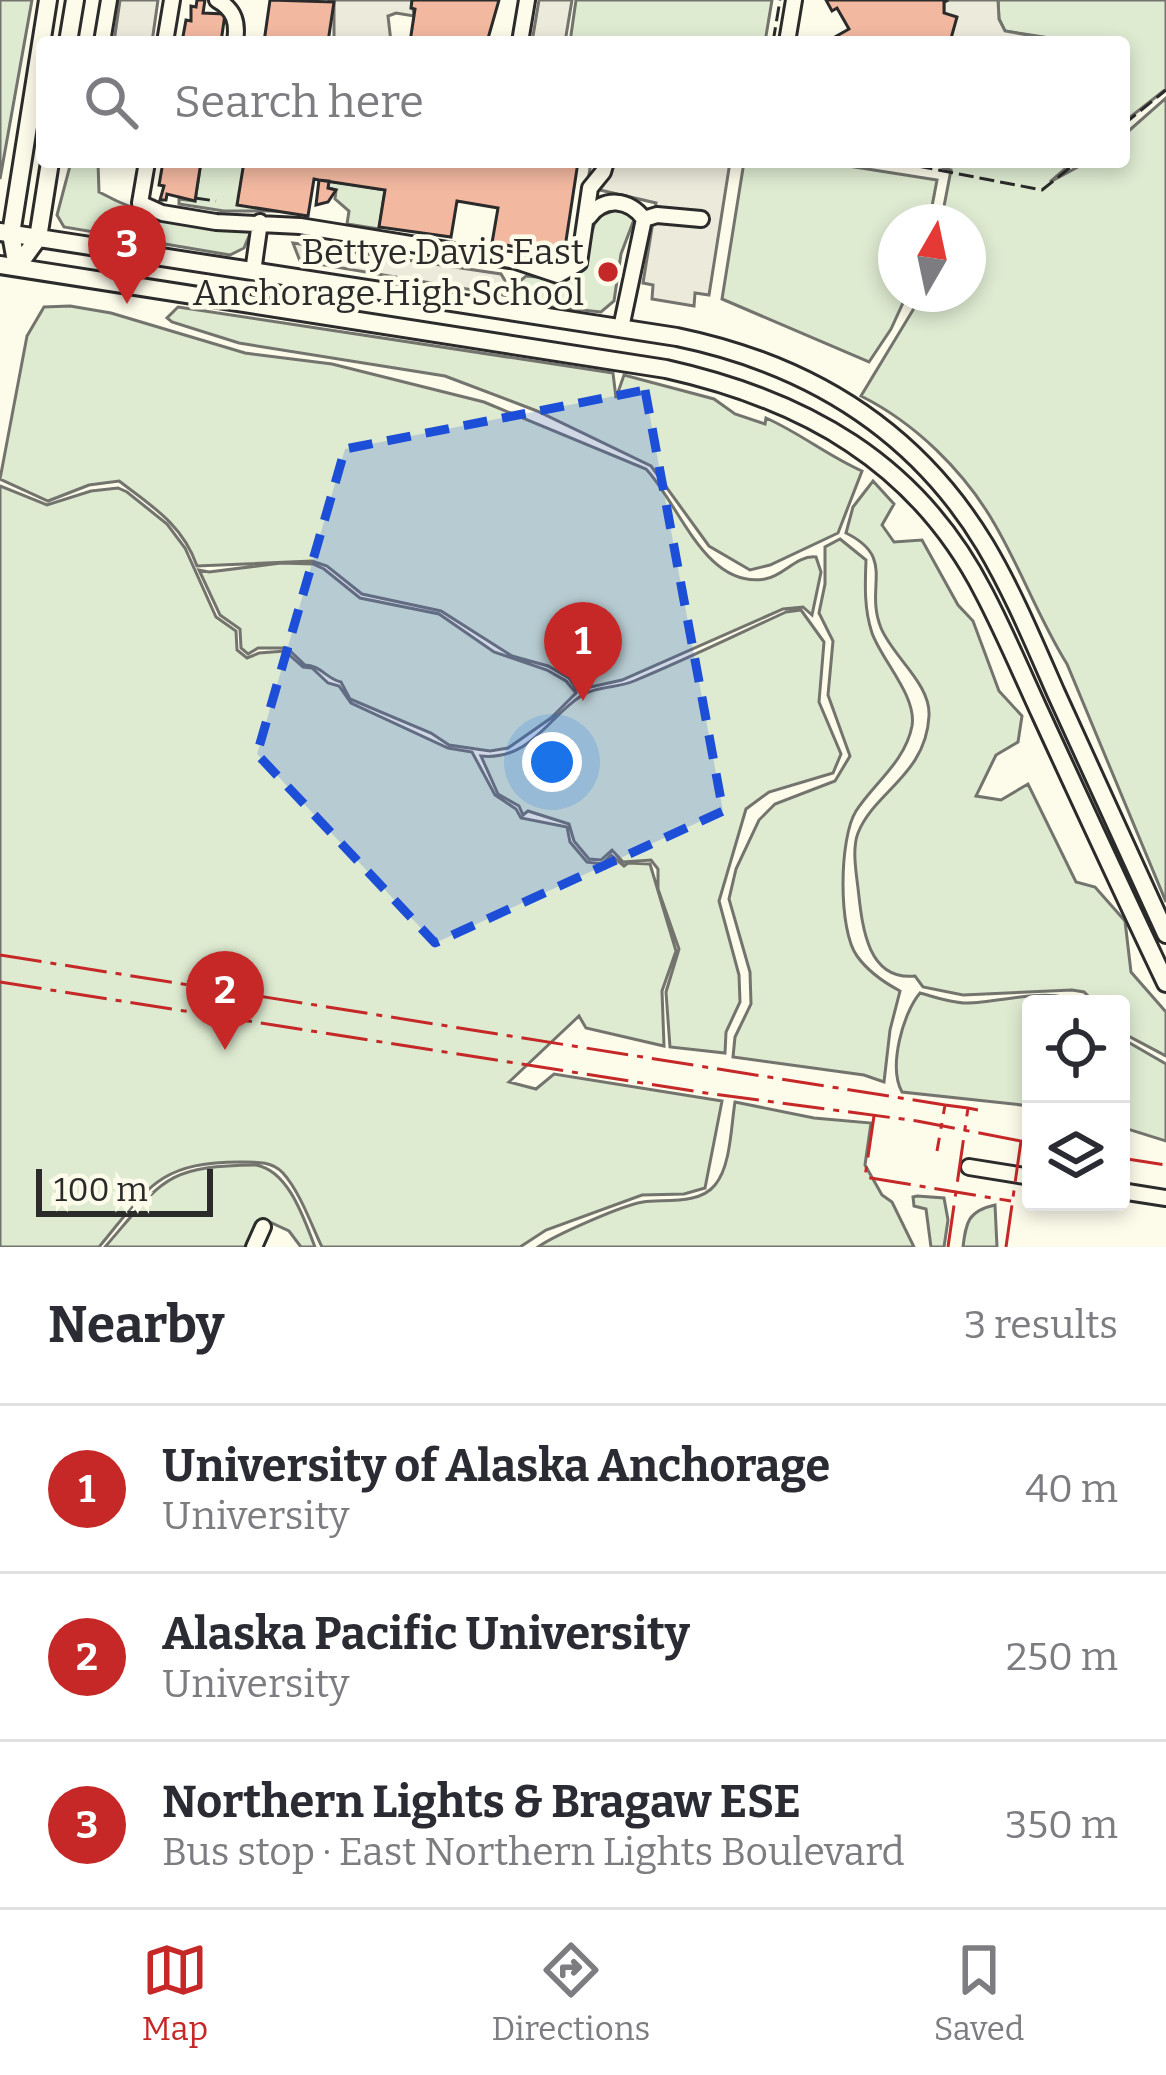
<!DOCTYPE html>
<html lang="en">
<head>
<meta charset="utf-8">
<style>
	body { margin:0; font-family:Bitter,serif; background:#f2f2f3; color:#2b2b33 }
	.controls { position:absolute; right:36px; bottom:36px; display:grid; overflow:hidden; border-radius:12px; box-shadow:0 6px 18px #0003 }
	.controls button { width:108px; height:108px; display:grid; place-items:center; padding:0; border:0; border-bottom:3px solid #e1e1e2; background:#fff; color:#2b2b33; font:60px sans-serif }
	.compass { position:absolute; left:878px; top:204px; width:108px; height:108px; border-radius:50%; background:#fff; box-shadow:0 6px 18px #0003; rotate:9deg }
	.scale { position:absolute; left:36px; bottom:30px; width:177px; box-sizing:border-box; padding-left:12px; border:6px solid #2b2b2b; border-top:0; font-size:33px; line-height:42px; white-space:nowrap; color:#2b2b2b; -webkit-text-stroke:9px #fdfbea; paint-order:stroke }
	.you { position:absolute; left:552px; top:762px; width:42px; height:42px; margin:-30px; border:9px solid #fff; border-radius:50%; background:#1a73e8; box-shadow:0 0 0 18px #1a73e833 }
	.badge { display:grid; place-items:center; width:78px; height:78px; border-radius:50%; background:#c62828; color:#fff; font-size:39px; font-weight:700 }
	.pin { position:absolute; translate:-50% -99px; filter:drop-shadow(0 3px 6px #0008) }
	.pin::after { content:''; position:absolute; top:63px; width:42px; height:36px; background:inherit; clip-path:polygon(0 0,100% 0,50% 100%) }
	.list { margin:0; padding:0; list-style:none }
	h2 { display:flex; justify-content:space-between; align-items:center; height:156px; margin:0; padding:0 48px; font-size:51px }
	h2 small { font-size:39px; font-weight:400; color:#7c7c81 }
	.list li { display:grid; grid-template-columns:78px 1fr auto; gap:36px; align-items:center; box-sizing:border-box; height:168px; padding:0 48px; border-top:3px solid #e1e1e2 }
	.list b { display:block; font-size:45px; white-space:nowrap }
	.list p { margin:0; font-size:39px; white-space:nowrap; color:#7c7c81 }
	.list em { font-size:39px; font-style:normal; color:#7c7c81 }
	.icon { flex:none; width:66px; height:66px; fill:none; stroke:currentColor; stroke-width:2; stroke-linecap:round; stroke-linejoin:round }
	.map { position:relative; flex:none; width:1166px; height:1247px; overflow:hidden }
	.search { position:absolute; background:#fff; box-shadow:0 6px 18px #0003; left:36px; right:36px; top:36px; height:132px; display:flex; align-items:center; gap:30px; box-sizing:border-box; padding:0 42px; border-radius:12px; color:#7c7c81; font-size:45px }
	.sheet { height:660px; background:#fff }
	nav { display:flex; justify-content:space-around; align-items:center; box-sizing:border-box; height:168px; border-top:3px solid #e1e1e2; background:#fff; font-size:33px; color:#7c7c81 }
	nav a { display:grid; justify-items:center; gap:6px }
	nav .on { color:#c62828 }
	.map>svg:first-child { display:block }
	.green { fill:#deebd1; stroke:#74746e; stroke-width:3 }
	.parking { fill:#eceadb; stroke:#74746e; stroke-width:3 }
	.building { fill:#f2b8a0; stroke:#2b2b2b; stroke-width:3 }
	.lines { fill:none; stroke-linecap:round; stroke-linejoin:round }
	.minor-casing { stroke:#2b2b2b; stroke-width:20 }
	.major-casing { stroke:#2b2b2b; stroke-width:22 }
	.minor { stroke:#fdfbea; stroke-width:14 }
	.major { stroke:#fdfbea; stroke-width:16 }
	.fence { stroke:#2b2b2b; stroke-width:3; stroke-dasharray:15 6; stroke-linecap:butt }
	.power { stroke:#c62828; stroke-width:3; stroke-dasharray:42 9 6 9; stroke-linecap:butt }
	.marked { fill:#1d4ed8; fill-opacity:0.2; stroke:#1d4ed8; stroke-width:9; stroke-dasharray:24 15; stroke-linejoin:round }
	.poi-dot { fill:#c62828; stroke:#fdfbea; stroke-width:4.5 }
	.labels { text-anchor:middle; stroke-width:9; stroke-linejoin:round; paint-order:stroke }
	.poi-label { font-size:36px; fill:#2b2b2b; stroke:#fdfbea; text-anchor:end }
</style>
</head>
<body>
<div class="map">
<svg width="1166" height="1247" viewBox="0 0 1166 1247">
	<rect width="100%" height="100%" fill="#fdfbea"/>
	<path class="green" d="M0 0H32L0 179Z
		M576 0H772L765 42H570Z
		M998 0H1166V89L1124 122V42H1044V37L1005 31 999 19Z
		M1166 98V902L1067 664C1039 619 1021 569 994 523 964 471 915 423 861 396L913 310 918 294H968V222H941L951 170 941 167 942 162H1073L1050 182 1087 162H1124V135Z
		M71 162H98L99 192C148 219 196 227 252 229L244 248 230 255 64 227 57 215Z
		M201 162H244L278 211H224L179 204V199L195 201Z
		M744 162H823L937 180 929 222H896V294H907L891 329 869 362 722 299Z
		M329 181 385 190 379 229 347 224 349 211 335 199 336 190 328 188Z
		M618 209 635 217 621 254 614 301 601 312 515 303 520 281 526 276C601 284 576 269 597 217Z
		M70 306 111 313 245 353 332 364 484 402 646 469C680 505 705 589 765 579 784 576 796 555 816 557L821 572 812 615 803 607 783 609 622 680 577 690 569 678 548 666 512 656 441 611 362 594 327 566 312 561 197 566C183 525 152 506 119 481L89 485 48 501 0 479 27 336 44 307Z
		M178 307 613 373 616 398 624 375 714 399 735 414 765 424 766 418C800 433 828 456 862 471L838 533 770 565 750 570 709 546 651 466 537 411 445 376 239 343 172 322 167 318Z
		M873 481 894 504 882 525 894 542 922 540 958 605 973 621 999 691 1022 716 1018 742 996 755 976 796 1001 800 1028 784 1076 882 1095 887 1125 921 1131 972 1166 1012V1056L1121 1032V1004H1096L1084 992 1072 990 963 995 923 987 915 976C866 981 862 923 858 888 856 872 852 848 858 833 874 792 926 775 929 716 931 684 893 657 881 628 864 586 897 558 846 533L853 507Z
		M0 486 47 505 91 491 118 488 127 492 167 524 185 548 216 617 236 631 237 650 247 658 259 653 285 651 303 667 312 668 328 683 339 686 351 703 448 748 472 752 495 795 516 809 521 818 567 827 570 842 587 862 602 864 611 855 624 866 628 863 650 864 676 951 662 991 664 1046 586 1028 579 1016 509 1082 536 1089 554 1074 722 1101 705 1188 684 1194 642 1195 546 1230 520 1247H322C311 1224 300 1192 283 1173 272 1161 256 1162 240 1162 158 1162 148 1188 99 1247H0Z
		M840 539 866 560C865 585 864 609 872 633 882 661 917 696 912 726 905 762 874 783 856 811 839 838 838 930 857 956 867 970 885 983 900 991L890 1030 884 1082 864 1075 733 1057 735 1037 751 1004 750 972 729 899 736 869 759 820 775 804 835 781 850 756 828 695 833 641 819 613 825 584V547Z
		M281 563 313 564 324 569 360 598 439 614 494 652 547 670 566 681 576 693 551 718 508 748 490 751 449 745 431 733 350 699 341 682C327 679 320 665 305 665L287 648H258L248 654 241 648 240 629 220 615 199 570 209 572Z
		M801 610 824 642 819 702 841 754 833 773 769 792 746 809 719 901 739 975 740 1002 726 1032 725 1053 670 1047 666 992 679 949 658 889V869L651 860 623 862 612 850 601 860 589 859 574 841 569 824 528 811 523 815 519 806 498 794 481 756C530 761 548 717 581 696 596 686 618 688 634 681 685 660 736 635 786 612Z
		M920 993C935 997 952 1003 967 1003 1002 1003 1050 985 1081 1004H1031V1106L902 1092C888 1067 903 1013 920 993Z
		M1121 1038 1166 1064V1141L1121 1127Z
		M735 1102 814 1118 871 1123 865 1165 882 1195 892 1202 914 1247H538C555 1235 623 1205 643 1202 664 1199 699 1205 715 1185 731 1166 731 1126 735 1102Z
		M256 1165C289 1171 304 1219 315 1247H301L289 1231 263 1219 245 1247H105C163 1180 164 1166 256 1165Z
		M917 1196 944 1198 948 1220 944 1247H931L926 1209 914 1206 913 1197Z
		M995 1205 997 1247H963C966 1222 968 1211 995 1205Z"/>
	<path class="parking" d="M120 0H158L152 42H114Z
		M412 0 414 16 396 13 388 16 391 42H334V3L328 0Z
		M539 0H572L565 42H532Z
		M949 0H998L999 19 1005 31 1045 38 1041 42H950L944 13V2Z
		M591 162H730L709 295 695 293 694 306 652 299 653 285 643 283 656 203 587 187Z
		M293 243 501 274 515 297 300 261Z"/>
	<path class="building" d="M197 0H205L203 13 225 14 221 42H182L186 20 191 21V6L196 7Z
		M270 0 334 2 328 42H264Z
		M412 0H499L487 42H410L415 9 411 8Z
		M826 0H948L944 2V13L957 17 950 42H826L849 29 837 8 832 11Z
		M163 162H201L195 201 167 194 166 200H160L164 186 159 185Z
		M244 162H578L564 254 492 243 498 208 457 201 451 237 379 227 385 190 319 180 314 179 308 216 237 205Z
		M319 180 329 181 328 188 336 190 328 202 316 205Z"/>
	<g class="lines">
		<g class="minor-casing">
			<path id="minor" d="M217 0C235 10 238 23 235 42
				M102 42 109 0
				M165 42 172 0
				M520 42 527 0
				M787 42 794 0
				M147 162 140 203 162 213 216 222 300 226 516 261 558 275 579 263 590 188 603 172 606 162
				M589 217C604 196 629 199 644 219
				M253 272 260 222
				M621 328 644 219 657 215 701 219
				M969 1167 1031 1177
				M1121 1191 1166 1198
				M254 1247 263 1227"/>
		</g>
		<g class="major-casing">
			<path id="major" d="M68 42 75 0
				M0 232 677 337C807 364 915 429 985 545 1013 592 1034 643 1056 693 1093 773 1129 854 1166 934
				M0 265 666 369C804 400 917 462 984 593 1005 633 1023 676 1042 717 1083 806 1124 895 1166 983
				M17 267 11 234 48 0
				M17 267 38 238 50 162"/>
		</g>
		<use href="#minor" class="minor"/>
		<use href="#major" class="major"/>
		<path class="fence" d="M773 42 780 0
			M1124 124 1166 90
			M897 162 1042 190 1077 162
			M195 198 216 201"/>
		<path class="power" d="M0 955 945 1105 937 1151
			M0 982 706 1093 917 1121 1021 1141
			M945 1105 968 1108
			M874 1116 865 1177 1011 1201
			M1121 1158 1166 1165
			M948 1247 968 1108 978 1110
			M1006 1247 1021 1141 1031 1143"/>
	</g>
	<path class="marked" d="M645 390 723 811 435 943 257 754 345 449Z"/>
	<circle class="poi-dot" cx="608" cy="272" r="12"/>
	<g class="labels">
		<g class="poi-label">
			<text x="584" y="264">Bettye Davis East<tspan x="584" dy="41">Anchorage High School</tspan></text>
		</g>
	</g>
</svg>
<div class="controls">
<button><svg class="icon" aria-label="locate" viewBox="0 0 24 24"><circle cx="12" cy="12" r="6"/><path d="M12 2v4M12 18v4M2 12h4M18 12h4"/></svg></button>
<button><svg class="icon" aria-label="layers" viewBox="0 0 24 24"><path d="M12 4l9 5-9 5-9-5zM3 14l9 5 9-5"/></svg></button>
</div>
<svg class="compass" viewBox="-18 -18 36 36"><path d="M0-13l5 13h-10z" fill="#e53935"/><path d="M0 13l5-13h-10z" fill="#7c7c81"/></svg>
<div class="scale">100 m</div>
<div class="you"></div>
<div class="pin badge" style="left:583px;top:701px">1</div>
<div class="pin badge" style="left:225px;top:1050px">2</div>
<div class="pin badge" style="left:127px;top:304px">3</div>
<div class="search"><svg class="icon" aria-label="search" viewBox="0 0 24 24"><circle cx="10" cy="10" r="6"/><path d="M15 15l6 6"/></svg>Search here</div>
</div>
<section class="sheet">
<h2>Nearby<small>3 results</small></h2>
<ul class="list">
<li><span class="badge">1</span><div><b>University of Alaska Anchorage</b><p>University</p></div><em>40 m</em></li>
<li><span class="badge">2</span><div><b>Alaska Pacific University</b><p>University</p></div><em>250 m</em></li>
<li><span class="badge">3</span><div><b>Northern Lights &amp; Bragaw ESE</b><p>Bus stop · East Northern Lights Boulevard</p></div><em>350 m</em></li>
</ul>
</section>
<nav>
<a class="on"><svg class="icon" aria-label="map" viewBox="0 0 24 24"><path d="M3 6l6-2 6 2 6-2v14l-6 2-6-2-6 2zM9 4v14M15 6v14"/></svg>Map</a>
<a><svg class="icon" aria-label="directions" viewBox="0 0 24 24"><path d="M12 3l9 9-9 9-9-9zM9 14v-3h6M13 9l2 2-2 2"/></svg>Directions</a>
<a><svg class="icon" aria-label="saved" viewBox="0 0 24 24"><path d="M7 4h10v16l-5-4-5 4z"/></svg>Saved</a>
</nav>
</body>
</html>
